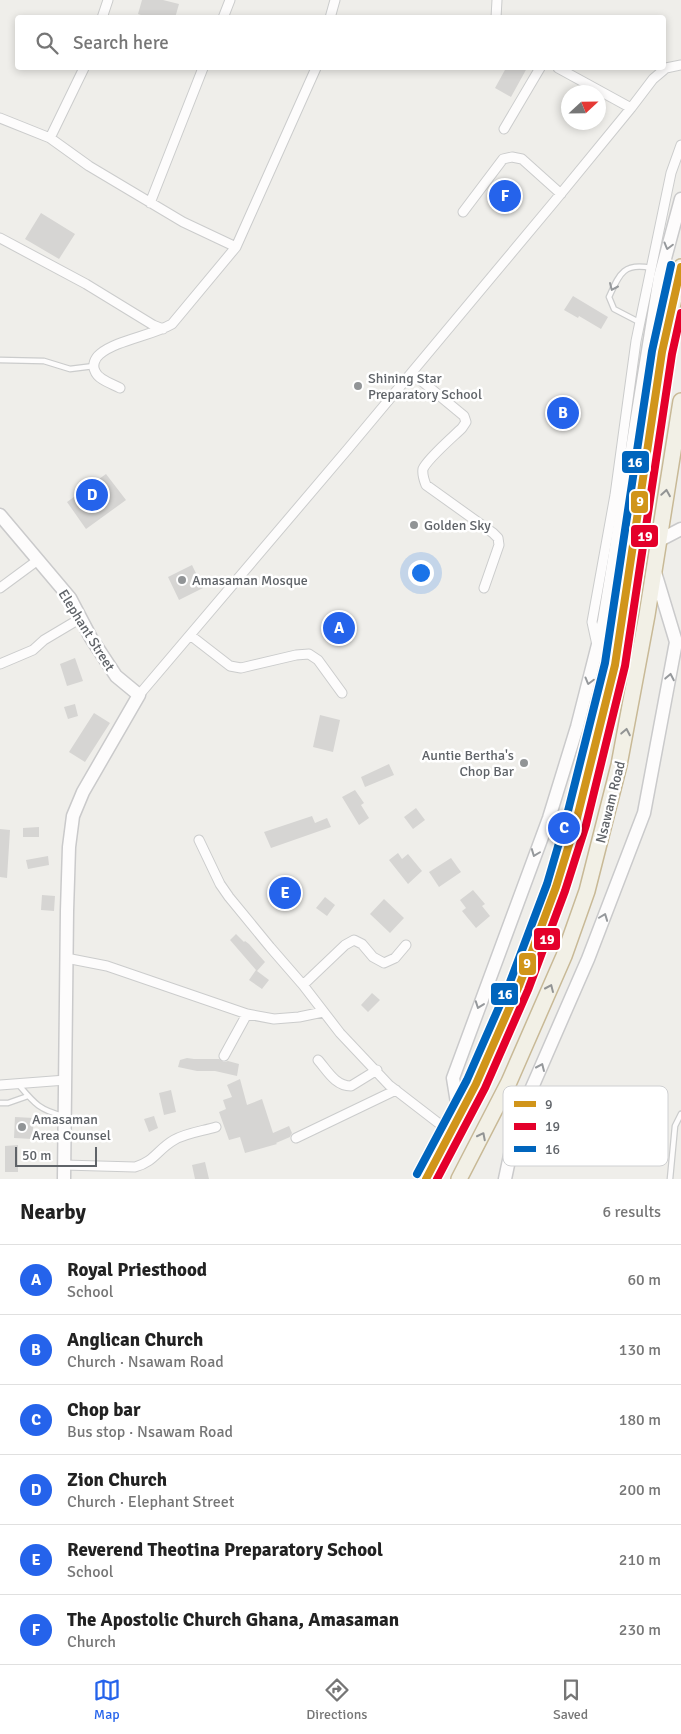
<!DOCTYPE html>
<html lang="en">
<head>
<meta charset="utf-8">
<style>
	body { margin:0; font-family:Signika,sans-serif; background:#f2f2f2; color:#222 }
	.compass { position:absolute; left:561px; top:85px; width:45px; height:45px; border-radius:50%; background:#fff; box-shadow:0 2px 8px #0003; rotate:68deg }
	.scale { position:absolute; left:15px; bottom:12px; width:82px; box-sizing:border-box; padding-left:5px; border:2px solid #5f6368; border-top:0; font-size:14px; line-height:18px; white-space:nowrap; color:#5f6368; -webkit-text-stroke:4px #fff; paint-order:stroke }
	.you { position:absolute; left:420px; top:572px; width:18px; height:18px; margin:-12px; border:4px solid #fff; border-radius:50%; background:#1a73e8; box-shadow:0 0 0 8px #1a73e833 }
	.badge { display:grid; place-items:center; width:32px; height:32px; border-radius:50%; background:#2563eb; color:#fff; font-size:16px; font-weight:700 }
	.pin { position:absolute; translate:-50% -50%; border:2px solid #fff; box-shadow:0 1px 5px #0006 }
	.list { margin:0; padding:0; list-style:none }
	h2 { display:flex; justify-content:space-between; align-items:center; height:65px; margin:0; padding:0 20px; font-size:21px }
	h2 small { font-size:16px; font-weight:400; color:#767676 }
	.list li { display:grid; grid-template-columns:32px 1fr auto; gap:15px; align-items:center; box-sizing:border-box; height:70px; padding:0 20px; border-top:1px solid #e0e0e0 }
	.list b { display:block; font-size:19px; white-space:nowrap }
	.list p { margin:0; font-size:16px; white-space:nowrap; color:#767676 }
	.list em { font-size:16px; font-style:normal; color:#767676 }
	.icon { flex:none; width:28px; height:28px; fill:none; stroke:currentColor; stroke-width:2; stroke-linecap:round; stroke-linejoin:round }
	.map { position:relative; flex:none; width:681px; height:1179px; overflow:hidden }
	.search { position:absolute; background:#fff; box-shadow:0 2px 8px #0003; left:15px; right:15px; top:15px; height:55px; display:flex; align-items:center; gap:12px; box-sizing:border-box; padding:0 18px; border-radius:5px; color:#767676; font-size:19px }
	.sheet { height:485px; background:#fff }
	nav { display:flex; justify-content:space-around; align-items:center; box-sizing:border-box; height:70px; border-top:1px solid #e0e0e0; background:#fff; font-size:14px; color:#767676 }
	nav a { display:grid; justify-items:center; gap:2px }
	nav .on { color:#2563eb }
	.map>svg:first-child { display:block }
	.building { fill:#d6d5d3 }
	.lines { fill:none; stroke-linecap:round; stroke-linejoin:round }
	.service-casing { stroke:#cbcccc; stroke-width:7 }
	.minor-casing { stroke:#cbcccc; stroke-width:11 }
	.secondary-casing { stroke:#cacacb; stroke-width:15 }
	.trunk-casing { stroke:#c8b996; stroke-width:18 }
	.service { stroke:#fdfcfc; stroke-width:4.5 }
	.minor { stroke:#fdfcfc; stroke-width:9 }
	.secondary { stroke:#fdfcfc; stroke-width:12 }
	.trunk { stroke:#f2f0e6; stroke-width:15 }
	.bus-1-casing { stroke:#fff; stroke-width:11 }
	.bus-2-casing { stroke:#fff; stroke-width:11 }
	.bus-3-casing { stroke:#fff; stroke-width:11 }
	.bus-1 { stroke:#d1951a; stroke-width:8 }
	.bus-2 { stroke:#e4002b; stroke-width:8 }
	.bus-3 { stroke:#0065bd; stroke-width:8 }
	.oneway { stroke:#96999c }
	.oneway2 { stroke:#929494 }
	.poi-dot { fill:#919496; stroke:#fff; stroke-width:2 }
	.labels { text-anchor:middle; stroke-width:5; stroke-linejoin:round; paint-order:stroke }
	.poi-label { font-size:14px; fill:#5f6368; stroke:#fff; text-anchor:start }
	.street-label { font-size:14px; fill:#5f6368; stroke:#fff }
	.key { fill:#fff; stroke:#cfd0d2; stroke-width:1 }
	.key-label { font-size:14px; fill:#5f6368 }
	.line-badge { stroke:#fff; stroke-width:2 }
	.badge-label { font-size:14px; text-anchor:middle; font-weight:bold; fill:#fff }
</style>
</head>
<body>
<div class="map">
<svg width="681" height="1179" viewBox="0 0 681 1179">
	<rect width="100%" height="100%" fill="#efeeea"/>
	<path class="building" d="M142 0H163L179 4 175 18H149L138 14Z
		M506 68H527L511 97 495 88Z
		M41 213 75 234 59 259 25 239Z
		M573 296 608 317 601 329 579 316 578 318 564 310Z
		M106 474 126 500 86 529 67 502Z
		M192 565 203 588 179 600 168 577Z
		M75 658 83 681 67 686 60 664Z
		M75 704 78 716 68 719 64 707Z
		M94 713 110 723 85 762 69 752Z
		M320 715 340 720 333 752 313 747Z
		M389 764 394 775 365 787 361 777Z
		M355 790 364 803 361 805 369 818 359 825 342 797Z
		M416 808 425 820 413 829 404 817Z
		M312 816 315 823 327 818 331 827 271 848 264 832Z
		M39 827V837H23V828Z
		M0 829 10 830 7 878 0 877Z
		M398 853 402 859 408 854 422 871 408 884 389 860Z
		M48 856 49 865 28 869 26 860Z
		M451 858 461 872 439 887 429 872Z
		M473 890 485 904 482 906 490 916 476 928 462 911 466 908 460 900Z
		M42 895 55 896 54 911 41 910Z
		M325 897 335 905 327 916 316 908Z
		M384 899 404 918 390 933 370 914Z
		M236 934 244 942 245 941 249 944 265 962 257 971 269 980 262 989 249 980 256 970 230 940Z
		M372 993 380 1000 368 1012 361 1005Z
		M187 1058 194 1059H219L224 1062 228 1061 239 1064 237 1076 215 1071H197L178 1067 180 1060Z
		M240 1079 247 1105 262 1099 273 1133 289 1126 292 1133 290 1137 276 1143 277 1144 245 1153 240 1137 229 1140 219 1112 226 1109 223 1100 232 1097 227 1085Z
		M171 1090 176 1112 164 1115 159 1093Z
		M154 1116 158 1128 149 1132 144 1119Z
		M15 1117 34 1118 32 1139 14 1138Z
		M18 1145V1172H5V1146Z
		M205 1162 209 1179H195L192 1165Z"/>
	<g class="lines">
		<g class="service-casing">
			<path id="service" d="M639 322 614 309 609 297C619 275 623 262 651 268
				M0 360 44 361 70 369 94 366
				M18 1084C34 1103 39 1110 64 1116
				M0 1103H8L28 1096
				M670 1179 675 1126 681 1114"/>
		</g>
		<g class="minor-casing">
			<path id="minor" d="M102 18 108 0
				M223 18 230 0
				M330 18 335 0
				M496 18 497 0
				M558 68 631 108
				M0 118 50 138 89 166 183 222 236 247
				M504 129 540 68
				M50 138 84 68
				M150 203 203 68
				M463 212 503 159 512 157 522 159 561 194
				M0 238 86 284 153 325 163 329
				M412 373 464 416 466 422 462 428C454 436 427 459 423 469 422 475 424 480 426 485L493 533 498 538 499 545 484 588
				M120 388C113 384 98 380 95 371 92 365 95 358 100 354 117 340 151 336 172 324L236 247 316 68
				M0 588 38 560
				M190 635 230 666 241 668 296 655 309 654 318 660 342 693
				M597 645 592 622 615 495 636 341 671 173 681 145
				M0 664 33 650 44 640 81 618
				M139 695 347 450 554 202 631 108 653 79 666 68 681 65
				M199 840 220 884 229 897 270 947 303 985 340 1033 389 1085 450 1132
				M66 958 107 966 247 1014 274 1019 299 1017 323 1012
				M303 985 345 945 354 940 362 944 373 957 384 963 395 958 406 945
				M224 1056 247 1014
				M318 1060C327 1070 335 1086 351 1086L377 1070
				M0 1085 66 1080
				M296 1138 396 1090
				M64 1165 135 1167C154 1162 158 1149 174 1140 186 1133 203 1131 216 1127"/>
		</g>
		<g class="secondary-casing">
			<path id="secondary" d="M0 515 70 598 91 638 116 676 139 695 83 792 73 816 69 847 67 911 64 1179
				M658 541 681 529
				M459 1115 453 1078 549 818 577 727 604 621 660 277 681 199
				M505 1179 517 1122 588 959 644 813 676 642 654 569"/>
		</g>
		<g class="trunk-casing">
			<path id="trunk" d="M426 1179 476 1084 519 986 556 887 576 822 600 730 615 665 662 352 681 267
				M459 1179 509 1082 564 956 587 891 619 765 647 615 681 401"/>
		</g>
		<use href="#service" class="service"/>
		<use href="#minor" class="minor"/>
		<use href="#secondary" class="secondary"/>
		<use href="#trunk" class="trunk"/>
		<g class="bus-1-casing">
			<path id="bus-1" d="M426 1179 476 1084 519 986 556 887 576 822 615 665 662 352 681 267"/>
		</g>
		<g class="bus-2-casing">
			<path id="bus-2" d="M437 1179 485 1088 528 990 565 891 586 825 625 666 672 354 681 313"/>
		</g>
		<g class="bus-3-casing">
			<path id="bus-3" d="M417 1174 467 1080 510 982 547 884 566 819 605 663 652 351 671 265"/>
		</g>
		<use href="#bus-1" class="bus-1"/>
		<use href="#bus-2" class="bus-2"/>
		<use href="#bus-3" class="bus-3"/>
	</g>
	<defs><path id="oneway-chevron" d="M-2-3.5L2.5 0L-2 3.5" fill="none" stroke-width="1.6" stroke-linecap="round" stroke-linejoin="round" transform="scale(1.25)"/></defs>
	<g class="oneway">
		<use href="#oneway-chevron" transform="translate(668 246) rotate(105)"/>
		<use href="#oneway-chevron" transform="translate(613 287) rotate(114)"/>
		<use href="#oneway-chevron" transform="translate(670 677) rotate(-79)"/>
		<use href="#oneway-chevron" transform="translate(589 681) rotate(105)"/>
		<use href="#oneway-chevron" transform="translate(535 853) rotate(111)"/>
		<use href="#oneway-chevron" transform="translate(604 917) rotate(-69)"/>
		<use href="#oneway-chevron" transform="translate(479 1005) rotate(110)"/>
		<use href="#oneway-chevron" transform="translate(541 1067) rotate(-66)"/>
	</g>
	<g class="oneway2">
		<use href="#oneway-chevron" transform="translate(666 493) rotate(-81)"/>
		<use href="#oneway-chevron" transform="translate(626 732) rotate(-79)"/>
		<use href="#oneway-chevron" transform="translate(550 988) rotate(-66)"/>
		<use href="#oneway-chevron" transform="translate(482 1136) rotate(-63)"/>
	</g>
	<g class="poi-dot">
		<circle cx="358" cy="386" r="5"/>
		<circle cx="414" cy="525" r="5"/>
		<circle cx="182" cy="580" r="5"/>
		<circle cx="524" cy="763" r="5"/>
		<circle cx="22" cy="1127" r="5"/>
	</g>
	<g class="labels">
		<g class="poi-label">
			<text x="368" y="383">Shining Star<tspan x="368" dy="16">Preparatory School</tspan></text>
			<text x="424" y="530">Golden Sky</text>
			<text x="192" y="585">Amasaman Mosque</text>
			<text x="514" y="760" text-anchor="end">Auntie Bertha's<tspan x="514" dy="16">Chop Bar</tspan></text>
			<text x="32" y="1124">Amasaman<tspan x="32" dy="16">Area Counsel</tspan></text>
		</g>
		<g class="street-label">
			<text transform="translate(87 630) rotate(58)" y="5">Elephant Street</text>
			<text transform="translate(610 802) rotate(-76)" y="5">Nsawam Road</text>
		</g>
	</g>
	<rect x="503" y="1086" width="165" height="80" rx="8" class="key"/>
	<rect x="514" y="1101" width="22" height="6" fill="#d1951a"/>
	<rect x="514" y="1123" width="22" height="7" fill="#e4002b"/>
	<rect x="514" y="1146" width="22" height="6" fill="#0065bd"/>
	<g class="key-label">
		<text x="545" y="1109">9</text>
		<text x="545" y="1131">19</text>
		<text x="545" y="1154">16</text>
	</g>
	<g class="line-badge">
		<rect x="621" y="450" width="29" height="24" rx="5" fill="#0065bd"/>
		<rect x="630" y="490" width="19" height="24" rx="5" fill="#d1951a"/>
		<rect x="630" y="524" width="29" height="24" rx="5" fill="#e4002b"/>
		<rect x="533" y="927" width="28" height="24" rx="5" fill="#e4002b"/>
		<rect x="518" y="952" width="19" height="24" rx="5" fill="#d1951a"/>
		<rect x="490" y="982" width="29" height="24" rx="5" fill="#0065bd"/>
	</g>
	<g class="badge-label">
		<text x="635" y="467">16</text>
		<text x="640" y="506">9</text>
		<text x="645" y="541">19</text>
		<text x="547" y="944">19</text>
		<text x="527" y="968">9</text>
		<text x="505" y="999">16</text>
	</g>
</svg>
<svg class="compass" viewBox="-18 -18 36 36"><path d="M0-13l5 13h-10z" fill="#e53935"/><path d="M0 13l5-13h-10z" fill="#767676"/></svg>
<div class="scale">50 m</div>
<div class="you"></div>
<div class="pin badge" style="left:339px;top:628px">A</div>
<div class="pin badge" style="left:563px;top:413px">B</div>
<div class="pin badge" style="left:564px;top:828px">C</div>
<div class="pin badge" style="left:92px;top:495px">D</div>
<div class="pin badge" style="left:285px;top:893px">E</div>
<div class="pin badge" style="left:505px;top:196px">F</div>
<div class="search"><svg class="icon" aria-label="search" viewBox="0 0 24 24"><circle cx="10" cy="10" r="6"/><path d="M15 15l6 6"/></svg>Search here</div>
</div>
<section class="sheet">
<h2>Nearby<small>6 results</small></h2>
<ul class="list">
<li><span class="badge">A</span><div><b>Royal Priesthood</b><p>School</p></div><em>60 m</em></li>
<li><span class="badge">B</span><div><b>Anglican Church</b><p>Church · Nsawam Road</p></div><em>130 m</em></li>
<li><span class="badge">C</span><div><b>Chop bar</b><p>Bus stop · Nsawam Road</p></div><em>180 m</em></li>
<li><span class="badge">D</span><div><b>Zion Church</b><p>Church · Elephant Street</p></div><em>200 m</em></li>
<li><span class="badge">E</span><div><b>Reverend Theotina Preparatory School</b><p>School</p></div><em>210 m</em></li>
<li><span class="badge">F</span><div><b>The Apostolic Church Ghana, Amasaman</b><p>Church</p></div><em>230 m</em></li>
</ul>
</section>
<nav>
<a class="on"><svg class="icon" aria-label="map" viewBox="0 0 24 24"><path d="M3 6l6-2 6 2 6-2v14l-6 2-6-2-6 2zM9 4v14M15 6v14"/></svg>Map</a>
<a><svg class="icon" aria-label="directions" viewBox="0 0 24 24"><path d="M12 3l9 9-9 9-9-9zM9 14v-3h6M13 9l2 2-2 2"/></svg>Directions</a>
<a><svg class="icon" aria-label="saved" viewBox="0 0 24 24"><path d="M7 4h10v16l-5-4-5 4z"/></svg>Saved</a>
</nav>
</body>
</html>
